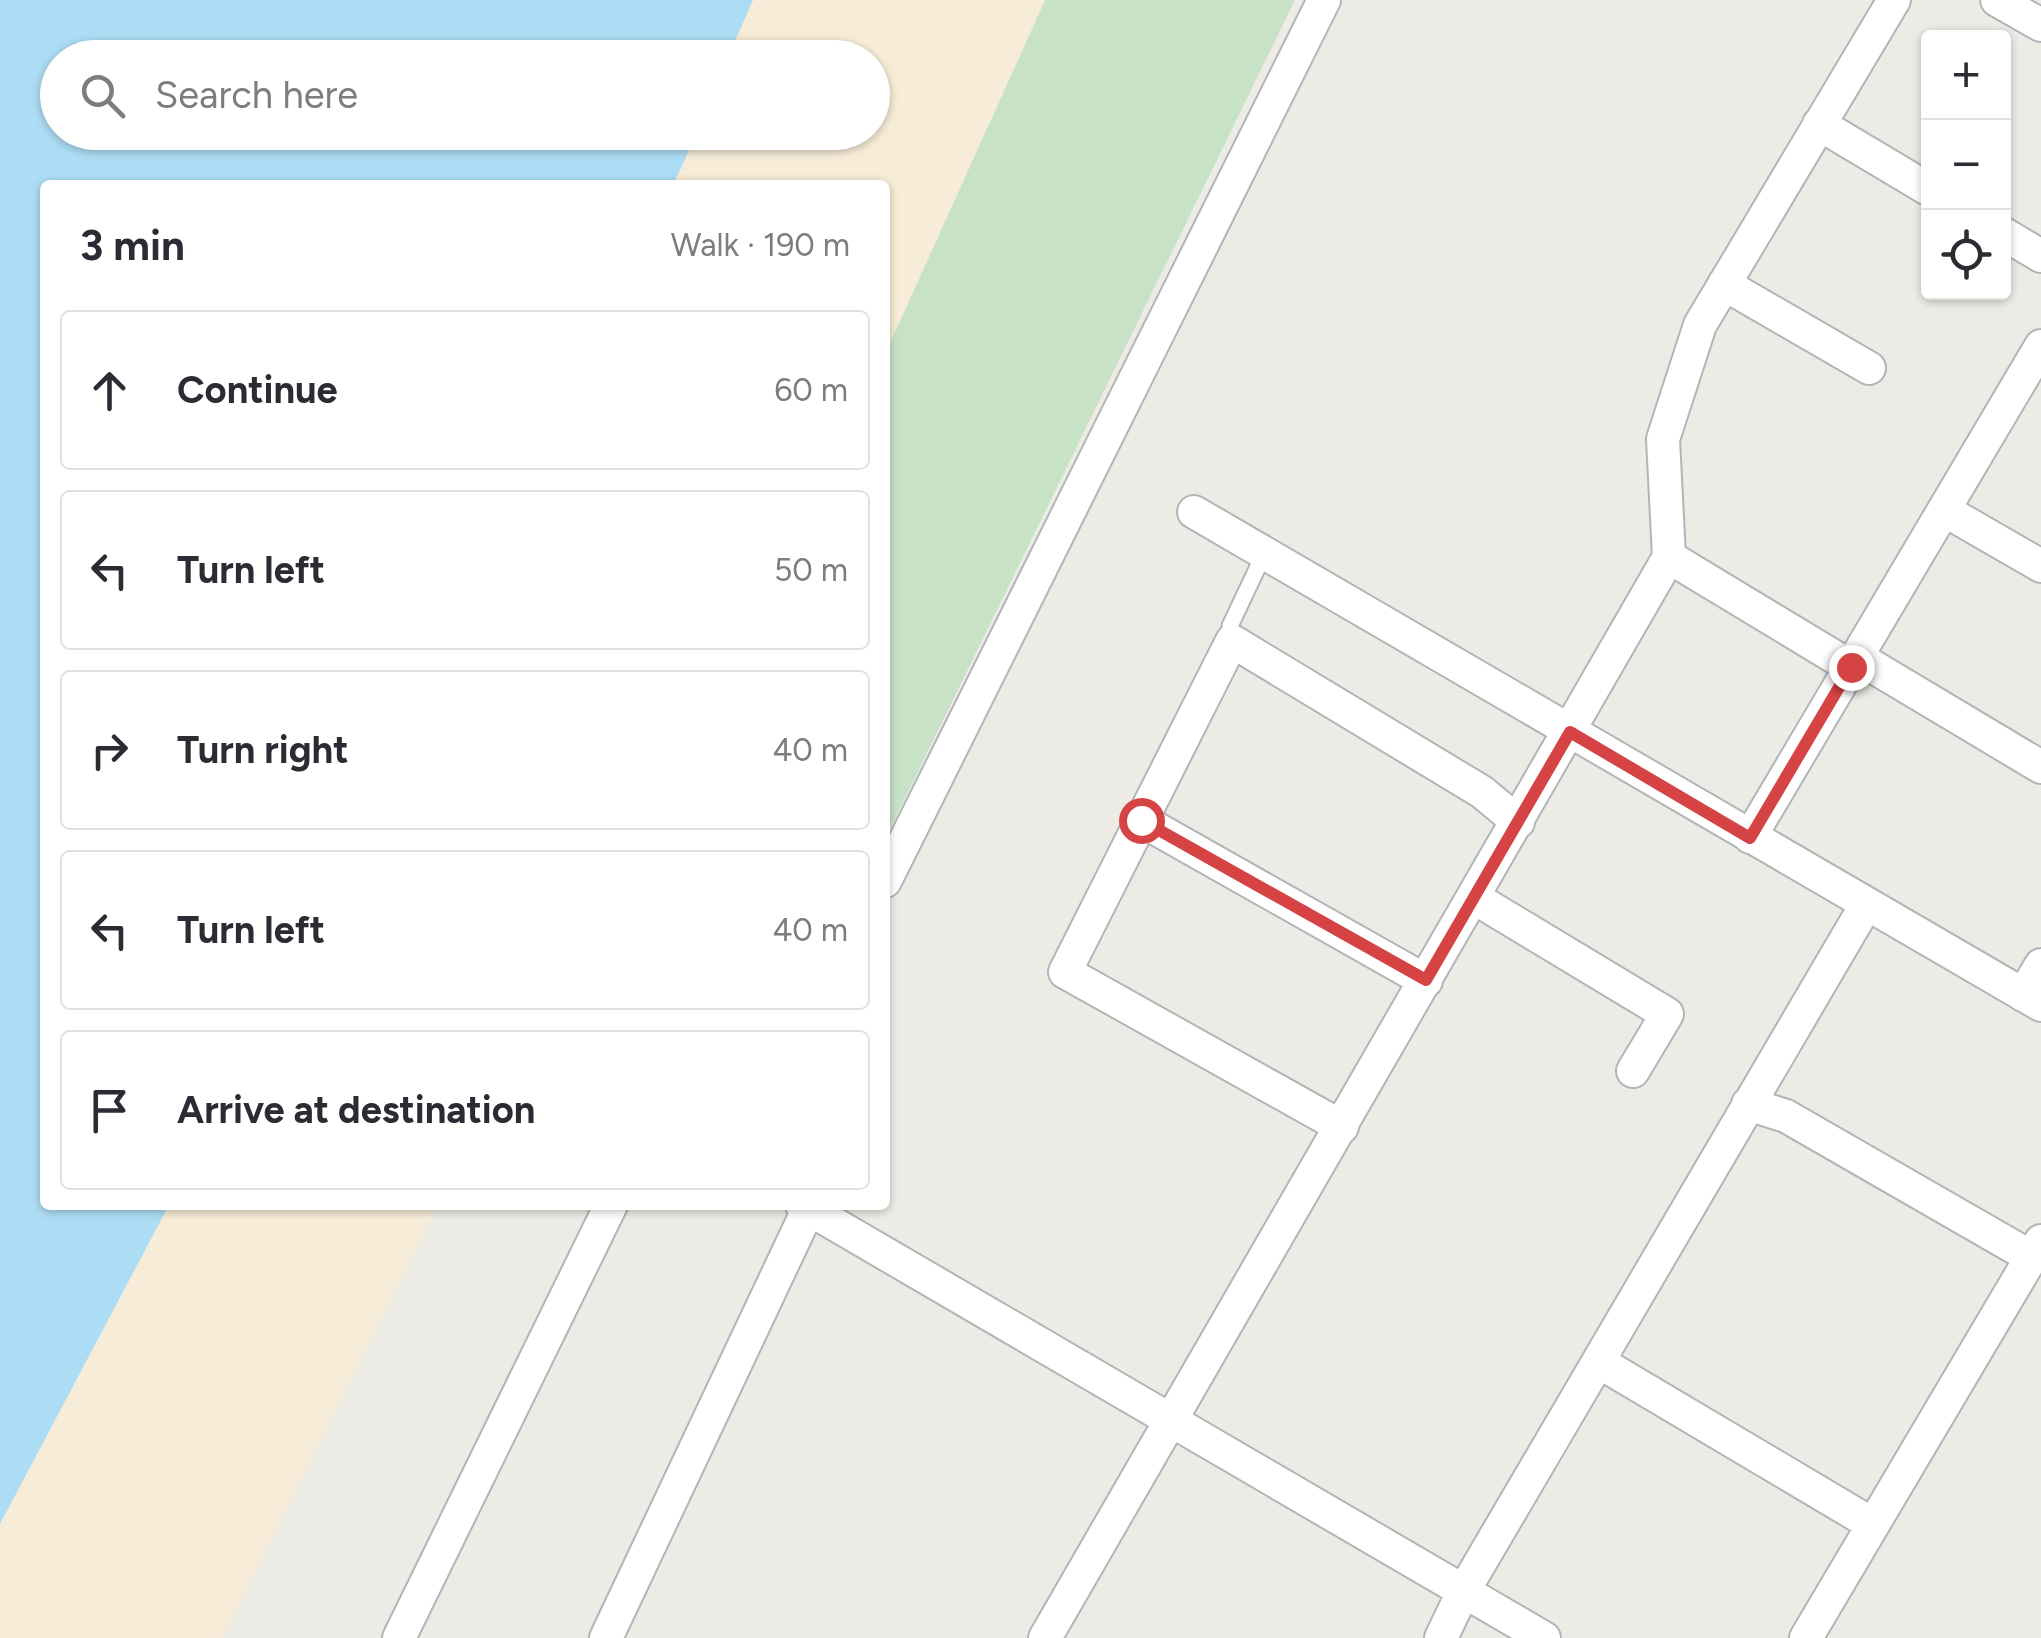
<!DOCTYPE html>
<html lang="en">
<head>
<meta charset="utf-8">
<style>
	body { margin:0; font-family:Figtree,sans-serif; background:#f7f7f7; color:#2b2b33 }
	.controls { position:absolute; right:30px; top:30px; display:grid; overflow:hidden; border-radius:10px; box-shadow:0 2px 8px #0004 }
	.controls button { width:90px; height:90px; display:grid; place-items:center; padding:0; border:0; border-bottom:2px solid #e1e1e2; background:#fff; color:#2b2b33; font:50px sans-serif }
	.stop { position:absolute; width:30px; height:30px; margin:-22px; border:8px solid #d64345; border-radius:50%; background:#fff }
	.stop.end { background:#d64345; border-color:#fff; box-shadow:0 2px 10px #0008 }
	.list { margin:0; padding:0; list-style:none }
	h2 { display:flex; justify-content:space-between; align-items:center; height:130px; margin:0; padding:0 40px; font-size:42px }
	h2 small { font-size:32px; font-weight:400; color:#7c7c81 }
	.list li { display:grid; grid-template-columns:65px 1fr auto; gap:30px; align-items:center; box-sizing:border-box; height:160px; margin:0 20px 20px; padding:0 20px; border:2px solid #e1e1e2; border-radius:10px }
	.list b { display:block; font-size:38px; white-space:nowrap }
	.list em { font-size:32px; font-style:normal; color:#7c7c81 }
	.icon { flex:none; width:55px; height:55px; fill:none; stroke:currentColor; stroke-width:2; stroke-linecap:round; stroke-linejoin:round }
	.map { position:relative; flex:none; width:2041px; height:1638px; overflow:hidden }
	.search { position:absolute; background:#fff; box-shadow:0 2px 8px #0004; left:40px; top:40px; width:850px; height:110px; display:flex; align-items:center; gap:25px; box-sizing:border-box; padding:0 35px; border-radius:55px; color:#7c7c81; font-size:38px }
	.panel { position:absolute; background:#fff; box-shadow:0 2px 8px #0004; left:40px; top:180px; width:850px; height:1030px; border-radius:10px }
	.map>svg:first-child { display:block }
	.green { fill:#c7e2c4 }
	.sand { fill:#f6ecd7 }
	.water { fill:#adddf5 }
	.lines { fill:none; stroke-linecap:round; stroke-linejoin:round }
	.service-casing { stroke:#b2b5b8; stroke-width:19 }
	.minor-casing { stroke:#b2b5b8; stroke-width:36 }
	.service { stroke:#fff; stroke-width:15 }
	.minor { stroke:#fff; stroke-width:32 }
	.route { stroke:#d64345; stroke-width:12 }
</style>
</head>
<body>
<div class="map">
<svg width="2041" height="1638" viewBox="0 0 2041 1638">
	<rect width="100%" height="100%" fill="#edebe5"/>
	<path class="green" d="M1045 0H1295L885 839V354Z"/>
	<path class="sand" d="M753 0H1045L885 354V185H673L697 133 872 132V58L728 57Z
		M169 1205H438L222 1638H0V1524Z"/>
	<path class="water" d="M0 0H753L728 57 58 58V132L697 133 673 185H45V1205H169L0 1524Z"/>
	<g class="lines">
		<g class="service-casing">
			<path id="service" d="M1232 641 1230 626 1264 554"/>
		</g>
		<g class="minor-casing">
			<path id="minor" d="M1997 0 2041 25
				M1819 124 1928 189
				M2004 234 2041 256
				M1724 284 1869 368
				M1944 510 2041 566
				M1194 512 2041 1005
				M1669 557 1851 667
				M1857 657 2041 767
				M1141 820 1426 981
				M1750 837 2041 346
				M885 881 1324 0
				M1473 897 1667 1014 1633 1071
				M2023 995 2041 965
				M1748 1104 1786 1116 2031 1257
				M1342 1127 1065 972 1232 641 1482 792 1518 822
				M802 1205 1544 1638
				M1599 1362 1872 1524
				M399 1638 611 1205
				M606 1638 808 1210
				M1045 1638 1669 557 1663 439 1700 325 1894 0
				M1441 1638 1463 1592 1866 905
				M1806 1638 2041 1241"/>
		</g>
		<use href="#service" class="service"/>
		<use href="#minor" class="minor"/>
	</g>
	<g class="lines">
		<path class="route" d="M1141 820 1426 980 1570 732 1750 838 1851 667"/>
	</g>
</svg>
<div class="controls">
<button>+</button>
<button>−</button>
<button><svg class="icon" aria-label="locate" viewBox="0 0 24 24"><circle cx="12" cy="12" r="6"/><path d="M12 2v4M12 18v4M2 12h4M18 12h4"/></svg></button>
</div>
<div class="stop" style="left:1141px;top:820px"></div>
<div class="stop end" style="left:1851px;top:667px"></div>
<div class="search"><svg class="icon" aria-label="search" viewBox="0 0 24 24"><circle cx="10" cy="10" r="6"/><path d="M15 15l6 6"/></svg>Search here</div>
<section class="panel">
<h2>3 min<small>Walk · 190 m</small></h2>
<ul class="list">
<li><svg class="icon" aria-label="ahead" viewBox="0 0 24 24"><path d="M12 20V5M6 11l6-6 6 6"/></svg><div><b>Continue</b></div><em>60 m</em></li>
<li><svg class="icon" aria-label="left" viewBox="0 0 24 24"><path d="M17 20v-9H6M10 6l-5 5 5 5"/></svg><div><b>Turn left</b></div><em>50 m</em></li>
<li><svg class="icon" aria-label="right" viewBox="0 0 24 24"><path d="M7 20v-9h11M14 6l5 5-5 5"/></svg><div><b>Turn right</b></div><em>40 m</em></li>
<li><svg class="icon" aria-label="left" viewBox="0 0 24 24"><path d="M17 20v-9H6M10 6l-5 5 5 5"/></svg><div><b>Turn left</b></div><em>40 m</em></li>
<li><svg class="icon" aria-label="arrive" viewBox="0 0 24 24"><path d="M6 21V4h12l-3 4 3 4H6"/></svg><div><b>Arrive at destination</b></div></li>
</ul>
</section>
</div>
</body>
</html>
